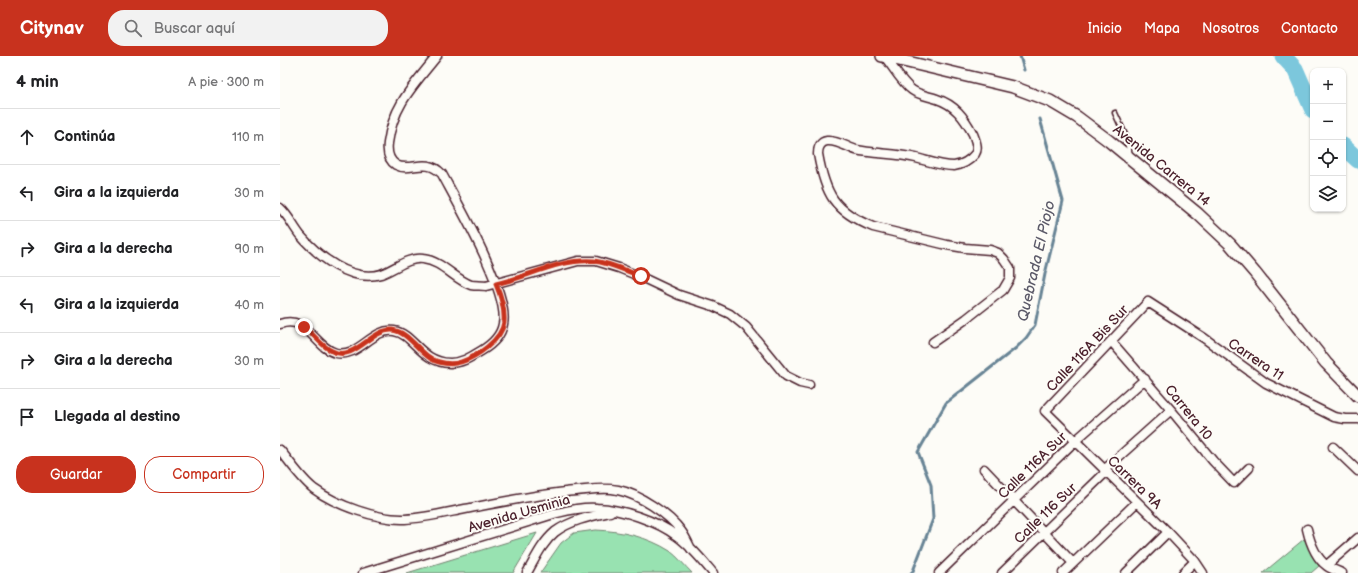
<!DOCTYPE html>
<html lang="es">
<head>
<meta charset="utf-8">
<style>
	body { margin:0; font-family:"Balsamiq Sans",sans-serif; background:#f2f2f2; color:#202124 }
	.controls { position:absolute; right:12px; top:12px; display:grid; overflow:hidden; border-radius:8px; box-shadow:0 1px 3px #0004 }
	.controls button { width:36px; height:36px; display:grid; place-items:center; padding:0; border:0; border-bottom:1px solid #e0e0e0; background:#fff; color:#202124; font:20px sans-serif }
	.stop { position:absolute; width:12px; height:12px; margin:-9px; border:3px solid #c8321e; border-radius:50%; background:#fff }
	.stop.end { background:#c8321e; border-color:#fff; box-shadow:0 1px 4px #0008 }
	.list { margin:0; padding:0; list-style:none }
	h2 { display:flex; justify-content:space-between; align-items:center; height:52px; margin:0; padding:0 16px; font-size:17px }
	h2 small { font-size:13px; font-weight:400; color:#757577 }
	.list li { display:grid; grid-template-columns:26px 1fr auto; gap:12px; align-items:center; box-sizing:border-box; height:56px; padding:0 16px; border-top:1px solid #e0e0e0 }
	.list b { display:block; font-size:15px; white-space:nowrap }
	.list em { font-size:13px; font-style:normal; color:#757577 }
	.actions { display:flex; gap:8px; padding:12px 16px }
	.actions a { flex:1; padding:9px 0; border:1px solid #c8321e; border-radius:16px; text-align:center; font-size:14px; color:#c8321e }
	.actions .main { background:#c8321e; color:#fff }
	.icon { flex:none; width:22px; height:22px; fill:none; stroke:currentColor; stroke-width:2; stroke-linecap:round; stroke-linejoin:round }
	.map { position:relative; flex:none; width:1078px; height:517px; overflow:hidden }
	header { display:flex; align-items:center; gap:24px; box-sizing:border-box; height:56px; padding:0 20px; background:#c8321e; color:#fff }
	header strong { font-size:19px }
	nav { display:flex; gap:22px; margin-inline-start:auto; font-size:14px }
	.search { width:280px; height:36px; background:#f2f2f2; display:flex; align-items:center; gap:10px; box-sizing:border-box; padding:0 14px; border-radius:16px; color:#757577; font-size:15px }
	main { display:flex }
	aside { flex:1; background:#fff }
	.map>svg:first-child { display:block }
	.green { fill:#98e2b1; stroke:#71806e }
	.lines { fill:none; stroke-linecap:round; stroke-linejoin:round }
	.stream { stroke:#688495; stroke-width:3 }
	.river { stroke:#7cc7dc; stroke-width:17 }
	.lane-casing { stroke:#4a1f2b; stroke-width:7 }
	.street-casing { stroke:#4a1f2b; stroke-width:11 }
	.secondary-casing { stroke:#4a1f2b; stroke-width:14 }
	.lane { stroke:#fdfcf7; stroke-width:4 }
	.street { stroke:#fdfcf7; stroke-width:8 }
	.secondary { stroke:#fdfcf7; stroke-width:11 }
	.route { stroke:#c8321e; stroke-width:5 }
	.labels { text-anchor:middle; stroke-width:4; stroke-linejoin:round; paint-order:stroke }
	.street-label { font-size:14px; fill:#4a1f2b; stroke:#fdfcf7 }
	.water-label { font-size:15px; font-style:italic; fill:#5c5a69; stroke:#fdfcf7 }
</style>
</head>
<body>
<header>
<strong>Citynav</strong>
<div class="search"><svg class="icon" aria-label="search" viewBox="0 0 24 24"><circle cx="10" cy="10" r="6"/><path d="M15 15l6 6"/></svg>Buscar aquí</div>
<nav><a>Inicio</a><a>Mapa</a><a>Nosotros</a><a>Contacto</a></nav>
</header>
<main>
<aside>
<h2>4 min<small>A pie · 300 m</small></h2>
<ul class="list">
<li><svg class="icon" aria-label="ahead" viewBox="0 0 24 24"><path d="M12 20V5M6 11l6-6 6 6"/></svg><div><b>Continúa</b></div><em>110 m</em></li>
<li><svg class="icon" aria-label="left" viewBox="0 0 24 24"><path d="M17 20v-9H6M10 6l-5 5 5 5"/></svg><div><b>Gira a la izquierda</b></div><em>30 m</em></li>
<li><svg class="icon" aria-label="right" viewBox="0 0 24 24"><path d="M7 20v-9h11M14 6l5 5-5 5"/></svg><div><b>Gira a la derecha</b></div><em>90 m</em></li>
<li><svg class="icon" aria-label="left" viewBox="0 0 24 24"><path d="M17 20v-9H6M10 6l-5 5 5 5"/></svg><div><b>Gira a la izquierda</b></div><em>40 m</em></li>
<li><svg class="icon" aria-label="right" viewBox="0 0 24 24"><path d="M7 20v-9h11M14 6l5 5-5 5"/></svg><div><b>Gira a la derecha</b></div><em>30 m</em></li>
<li><svg class="icon" aria-label="arrive" viewBox="0 0 24 24"><path d="M6 21V4h12l-3 4 3 4H6"/></svg><div><b>Llegada al destino</b></div></li>
</ul>
<div class="actions"><a class="main">Guardar</a><a>Compartir</a></div>
</aside>
<div class="map">
<svg width="1078" height="517" viewBox="0 0 1078 517">
	<rect width="100%" height="100%" fill="#fdfcf7"/>
	<filter id="ink" filterUnits="userSpaceOnUse"><feTurbulence type="fractalNoise" baseFrequency=".025" numOctaves="2"/><feDisplacementMap in="SourceGraphic" scale="8" xChannelSelector="R" yChannelSelector="G"/><feConvolveMatrix kernelMatrix="1 2 1 2 8 2 1 2 1" color-interpolation-filters="sRGB"/></filter>
	<g filter="url(#ink)">
		<path class="green" d="M316 474C342 475 368 481 390 495 398 501 405 510 412 517H260L281 487 294 477Z
			M257 477 233 517H127Z
			M1024 483 1039 510 1031 517H983Z"/>
		<g class="lines">
			<path class="stream" d="M740 0 744 14
				M631 517 633 515 653 463 651 429 638 396 666 347 736 292 746 282 755 269 765 218 783 145 760 63"/>
			<path class="river" d="M1003 0 1015 13 1033 54
				M1063 90 1078 104"/>
			<g class="lane-casing">
				<path id="lane" d="M835 57 846 81 850 99"/>
			</g>
			<g class="street-casing">
				<path id="street" d="M605 1C613 11 622 27 632 34 639 39 648 40 657 43 675 49 684 61 693 78 695 83 699 92 695 98 690 104 682 109 674 110 661 110 648 105 636 102 617 97 595 98 576 94 567 91 557 84 547 85 540 86 538 92 538 98 545 138 554 155 593 171L667 189 685 192 710 194 718 197 724 203 730 212V222L723 234 686 263 653 286
					M0 152C8 159 13 170 20 179 38 200 71 227 101 218 115 213 128 201 143 203 162 205 174 223 191 229 196 230 202 229 206 230L298 205H316L339 212 361 221 399 239 433 250 450 258 466 271 506 320 520 327 529 329
					M0 268C27 258 35 292 56 297 79 302 92 272 114 275 134 278 140 306 170 307 182 307 191 301 201 295 211 289 221 280 223 268 230 237 178 148 162 118 145 100 131 117 116 109 108 104 107 95 108 87 113 49 134 29 157 0
					M831 285 891 354 933 405 954 427 969 412
					M1053 391 1078 415
					M0 394C10 406 21 423 34 433 56 449 97 464 125 463 145 462 165 457 185 453 222 446 258 438 296 435 309 434 324 431 338 434 358 438 389 458 401 475 405 480 408 487 411 493
					M704 413 793 507
					M824 414 891 354
					M1027 473C1030 486 1036 502 1047 510 1051 513 1057 515 1062 517
					M1047 509 1078 482
					M83 517 277 457C290 454 303 451 317 452 342 453 377 465 397 480 411 490 422 504 433 517
					M247 517C255 503 262 487 275 476 291 464 312 460 330 456
					M659 517 795 385 865 323
					M722 517 826 416
					M783 517 857 446
					M846 517 888 476
					M903 517 915 505
					M923 517 915 505 888 476 765 355 868 246 924 282 986 327 1054 361 1065 363H1078"/>
			</g>
			<g class="secondary-casing">
				<path id="secondary" d="M602 0 733 31 770 45 797 61 829 85 918 158 950 188 975 217 1046 307 1078 340"/>
			</g>
			<use href="#lane" class="lane"/>
			<use href="#street" class="street"/>
			<use href="#secondary" class="secondary"/>
		</g>
	</g>
	<g class="lines" filter="url(#ink)">
		<path class="route" d="M24 271C34 278 41 290 52 295 74 307 91 273 112 274 131 276 141 302 159 306 166 308 175 308 181 306 196 301 222 284 224 266 225 253 221 240 216 228 248 221 281 202 314 205 330 207 346 215 361 220"/>
	</g>
	<g class="labels">
		<g class="street-label">
			<text transform="translate(882 109) rotate(39)" y="5">Avenida Carrera 14</text>
			<text transform="translate(807 292) rotate(-47)" y="5">Calle 116A Bis Sur</text>
			<text transform="translate(976 303) rotate(34)" y="5">Carrera 11</text>
			<text transform="translate(909 356) rotate(51)" y="5">Carrera 10</text>
			<text transform="translate(752 409) rotate(-44)" y="5">Calle 116A Sur</text>
			<text transform="translate(855 426) rotate(44)" y="5">Carrera 9A</text>
			<text transform="translate(239 457) rotate(-16)" y="5">Avenida Usminia</text>
			<text transform="translate(765 457) rotate(-44)" y="5">Calle 116 Sur</text>
		</g>
		<g class="water-label">
			<text transform="translate(756 205) rotate(-77)" y="5">Quebrada El Piojo</text>
		</g>
	</g>
</svg>
<div class="controls">
<button>+</button>
<button>−</button>
<button><svg class="icon" aria-label="locate" viewBox="0 0 24 24"><circle cx="12" cy="12" r="6"/><path d="M12 2v4M12 18v4M2 12h4M18 12h4"/></svg></button>
<button><svg class="icon" aria-label="layers" viewBox="0 0 24 24"><path d="M12 4l9 5-9 5-9-5zM3 14l9 5 9-5"/></svg></button>
</div>
<div class="stop" style="left:361px;top:220px"></div>
<div class="stop end" style="left:24px;top:271px"></div>
</div>
</main>
</body>
</html>
